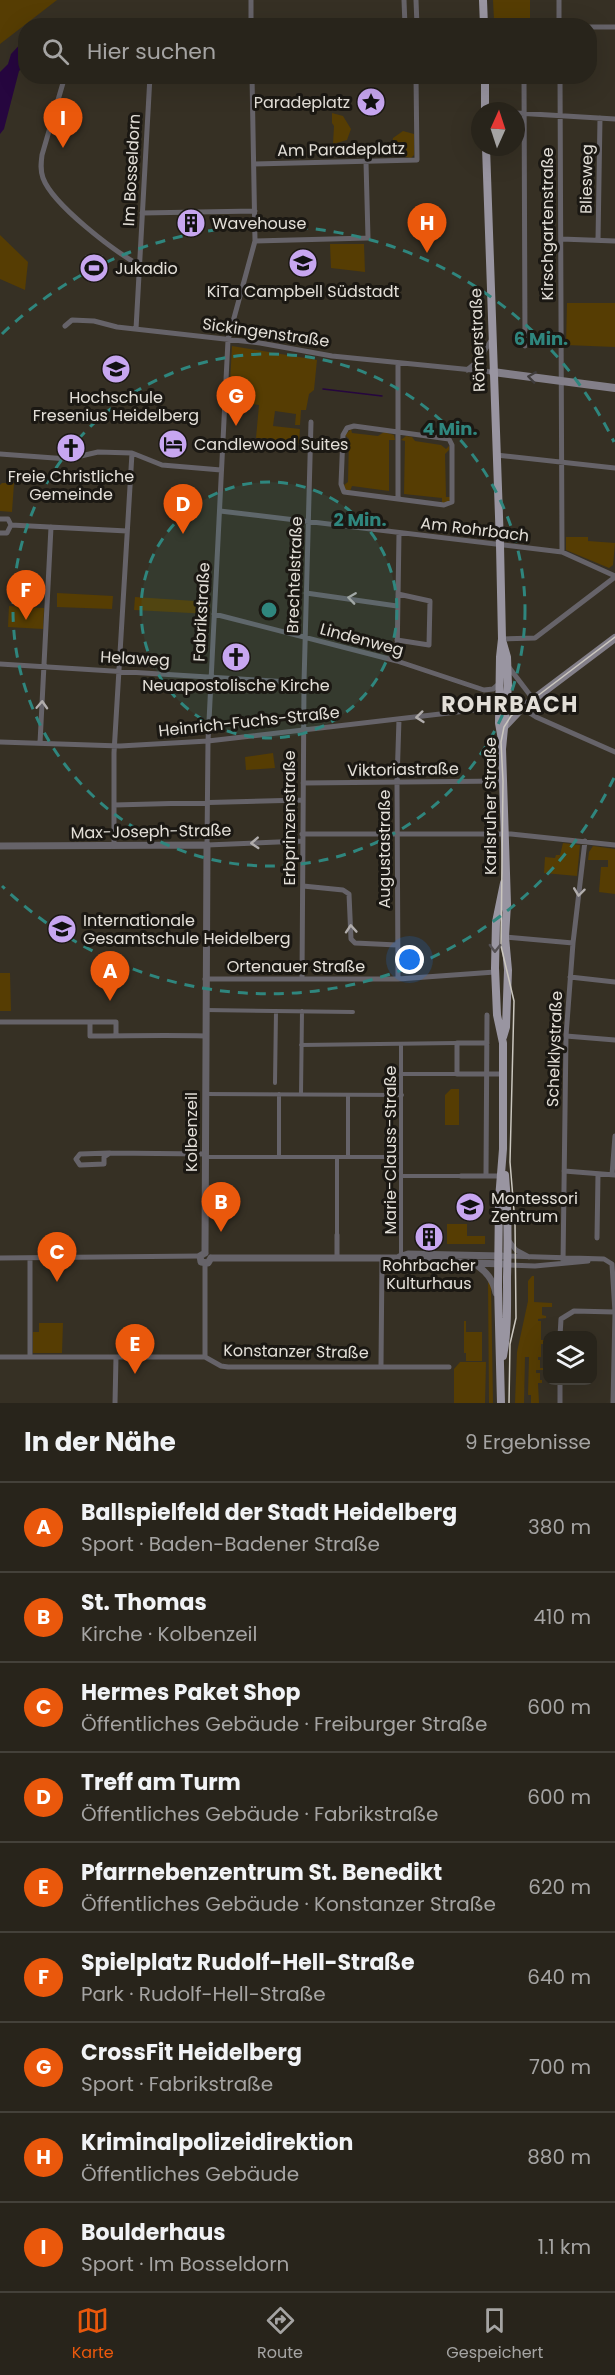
<!DOCTYPE html>
<html lang="de">
<head>
<meta charset="utf-8">
<style>
	body { margin:0; font-family:Poppins,sans-serif; background:#343028; color:#f1f3f6 }
	.controls { position:absolute; right:18px; bottom:18px; display:grid; overflow:hidden; border-radius:12px; box-shadow:0 6px 24px #0002 }
	.controls button { width:54px; height:54px; display:grid; place-items:center; padding:0; border:0; border-bottom:2px solid #44413a; background:#28241b; color:#f1f3f6; font:30px sans-serif }
	.compass { position:absolute; left:471px; top:102px; width:54px; height:54px; border-radius:50%; background:#28241b; box-shadow:0 6px 24px #0002; rotate:3deg }
	.you { position:absolute; left:410px; top:960px; width:21px; height:21px; margin:-15px; border:4px solid #fff; border-radius:50%; background:#1a73e8; box-shadow:0 0 0 9px #1a73e833 }
	.badge { display:grid; place-items:center; width:39px; height:39px; border-radius:50%; background:#ea580c; color:#fff; font-size:20px; font-weight:700 }
	.pin { position:absolute; translate:-50% -50px; filter:drop-shadow(0 2px 3px #0008) }
	.pin::after { content:''; position:absolute; top:32px; width:21px; height:18px; background:inherit; clip-path:polygon(0 0,100% 0,50% 100%) }
	.list { margin:0; padding:0; list-style:none }
	h2 { display:flex; justify-content:space-between; align-items:center; height:78px; margin:0; padding:0 24px; font-size:26px }
	h2 small { font-size:20px; font-weight:400; color:#a5a4a3 }
	.list li { display:grid; grid-template-columns:39px 1fr auto; gap:18px; align-items:center; box-sizing:border-box; height:90px; padding:0 24px; border-top:2px solid #44413a }
	.list b { display:block; font-size:22px; white-space:nowrap }
	.list p { margin:0; font-size:20px; white-space:nowrap; color:#a5a4a3 }
	.list em { font-size:20px; font-style:normal; color:#a5a4a3 }
	.icon { flex:none; width:33px; height:33px; fill:none; stroke:currentColor; stroke-width:2; stroke-linecap:round; stroke-linejoin:round }
	.map { position:relative; flex:none; width:615px; height:1403px; overflow:hidden }
	.search { position:absolute; background:#28241b; box-shadow:0 6px 24px #0002; left:18px; right:18px; top:18px; height:66px; display:flex; align-items:center; gap:15px; box-sizing:border-box; padding:0 21px; border-radius:24px; color:#a5a4a3; font-size:22px }
	.sheet { height:888px; background:#28241b }
	nav { display:flex; justify-content:space-around; align-items:center; box-sizing:border-box; height:84px; border-top:2px solid #44413a; background:#28241b; font-size:16px; color:#a5a4a3 }
	nav a { display:grid; justify-items:center; gap:3px }
	nav .on { color:#ea580c }
	.map>svg:first-child { display:block }
	.green { fill:#563d03 }
	.water { fill:#26063f }
	.lines { fill:none; stroke-linecap:round; stroke-linejoin:round }
	.stream { stroke:#26063f; stroke-width:1.5 }
	.pedestrian { stroke:#666369; stroke-width:4 }
	.minor { stroke:#666369; stroke-width:5 }
	.tertiary { stroke:#666369; stroke-width:7 }
	.secondary { stroke:#837f89; stroke-width:8 }
	.primary { stroke:#9995a1; stroke-width:8 }
	.tram { stroke:#cbc7bf; stroke-width:1.5 }
	.oneway { stroke:#3f3c3c }
	.oneway2 { stroke:#b1adac }
	.oneway3 { stroke:#545053 }
	.ring { fill:none; stroke:#2f867e; stroke-width:3; stroke-dasharray:10 8 }
	.labels { text-anchor:middle; stroke-width:6; stroke-linejoin:round; paint-order:stroke }
	.poi-label { font-size:16px; fill:#e3dfd8; stroke:#1b1813; text-anchor:start }
	.street-label { font-size:16px; fill:#e3dfd8; stroke:#1b1813 }
	.district-label { font-size:22px; font-weight:bold; letter-spacing:1.5px; fill:#e3dfd8; stroke:#1b1813 }
	.centre { fill:#2f867e; stroke:#1b1813; stroke-width:3 }
	.ring-label { font-size:18px; text-anchor:middle; font-weight:bold; fill:#2f867e; stroke:#1b1813; stroke-width:6; stroke-linejoin:round; paint-order:stroke }
</style>
</head>
<body>
<div class="map">
<svg width="615" height="1403" viewBox="0 0 615 1403">
	<rect width="100%" height="100%" fill="#363024"/>
	<path class="green" d="M0 0H57L0 44Z
		M493 0H530V20H494Z
		M332 113 343 116 351 129 347 140 333 144 334 126 332 123Z
		M403 131 414 134V155L411 158 406 157 392 145 393 138Z
		M0 235 28 262 25 290 0 279Z
		M330 244H364L365 272 331 268Z
		M567 303H615V347L566 345Z
		M232 346 317 360 314 390 309 394 306 410H301L300 425H295L296 414 275 411 273 426 300 429 299 443 256 438 259 405 229 401Z
		M351 429 352 433 378 436 384 432 394 435 395 440H389V491L352 486 350 491H346L344 485 348 482 349 439 345 435Z
		M406 436 412 437 415 441 441 445 446 449 449 446V450L445 454 446 497H451L449 502 442 503V498L404 494 405 441 401 440Z
		M2 483H14L12 512 0 511V485Z
		M566 537H588V541L615 543 613 565 609 568 566 550Z
		M57 593 113 596 112 609 57 607Z
		M135 597 210 602V614L134 610Z
		M9 606 44 608 43 629 8 627Z
		M273 753 275 768 246 770 245 757Z
		M563 843 580 845 577 876 544 873 545 857 555 858 556 855H560Z
		M593 846 615 849V894L599 892 601 867H608V860H588L589 852Z
		M0 973H10L11 1011H0Z
		M451 1089H459V1125H445V1095Z
		M447 1224H467V1236H485V1244H447Z
		M532 1276H534V1302L552 1303V1307H542V1315L546 1316V1318L538 1319V1321H541V1340H546V1344H541V1357H538V1360H540V1368H546V1370H536V1373H540V1380H542V1383H538L539 1403H531V1395H528L529 1357H525L524 1403H515L517 1352 528 1301V1281Z
		M488 1282 491 1285 493 1403H489Z
		M464 1321H466V1332H482V1361H466V1353H464Z
		M39 1323H63L62 1353H33V1332H39Z
		M460 1362H486L485 1403H454V1369Z"/>
	<path class="water" d="M25 39 24 67 19 71 4 129 0 134V72L8 64 11 54Z"/>
	<g class="lines">
		<path class="stream" d="M323 389 382 396"/>
		<path class="pedestrian" d="M206 1010 353 1012
			M301 1045 457 1043
			M402 1074H457
			M275 1083 276 1011
			M205 1094 402 1095
			M301 1094 302 1011
			M206 1157H401
			M279 1157V1094
			M348 1157V1095
			M401 1176H461
			M337 1235V1157
			M401 1256V1044"/>
		<path class="minor" d="M251 0V26
			M404 0 405 26
			M416 0 417 26
			M559 0V26
			M163 26 251 21
			M590 27H615
			M65 76 42 155C41 163 40 170 43 178 53 205 114 251 139 265
			M252 76 255 241 228 340 208 741 207 845 302 841
			M524 76 525 346
			M560 76 562 552
			M516 113 615 119
			M254 164 417 160 416 76
			M142 213 255 211
			M561 239 615 241
			M598 240 600 118
			M255 241 368 238 366 162
			M65 326 72 320 94 321 117 327 260 343 332 356 493 372
			M136 329 150 76
			M467 370 478 361 492 339
			M354 426 449 439 452 445V502L444 505 344 492 341 484 343 435 347 428Z
			M0 454 68 459 98 452 132 453 162 465 221 470
			M496 455 615 468
			M398 499V363
			M220 511 562 552 615 576
			M0 519H8L11 525 127 531
			M0 533H7L11 525
			M306 593 397 606
			M214 614 397 661 484 690 493 689 500 683
			M502 639 535 638 615 577
			M397 640 429 645 430 601 398 594
			M397 661 399 533
			M0 664 304 683
			M508 666 530 695 537 697
			M522 708 536 717 615 752
			M0 742 120 746 208 741 500 707
			M40 743 51 527
			M303 783 504 781
			M114 805 303 800
			M302 834H511L615 845
			M114 846V753L132 453
			M303 886 343 890 349 894 351 939 355 943 397 945
			M505 937 573 943
			M570 977 615 982
			M205 979H398L495 972
			M302 979 304 683 311 422
			M398 979 397 782 399 719
			M0 1022H90
			M116 1036V1022H90V1036C128 1036 166 1035 205 1036
			M566 1036 615 1040
			M487 1043H457V1074H503
			M110 1153 80 1154 76 1159 80 1165 104 1164V1157L110 1153 205 1154
			M564 1171 615 1175
			M612 1175 615 1136
			M461 1176H501
			M486 1176 487 1015
			M597 1238 598 1174
			M509 1241 516 1250 529 1257
			M507 1256 604 1259 612 1264 615 1312 613 1403
			M0 1258 200 1256
			M337 1258V1235
			M563 1263 566 1036 573 943 585 841
			M508 1265 535 1266 588 1261
			M560 1336 561 1319 574 1311 615 1312
			M30 1356V1258
			M0 1357H205L221 1366 228 1367H449
			M205 1357V1264
			M381 1365 382 1258
			M115 1403 116 1357
			M560 1403V1380"/>
		<path class="tertiary" d="M0 846 207 845 205 1253
			M205 1253 200 1256 201 1262 208 1263 211 1258
			M399 1257 408 1254 502 1256
			M211 1258H397L425 1261 502 1264
			M475 1264C486 1271 493 1279 496 1293"/>
		<path class="secondary" d="M493 372 615 388
			M505 726 522 708 615 638"/>
		<path class="primary" d="M483 0 484 26
			M485 76V111
			M486 147 500 545 502 639 500 657 499 723 502 740
			M503 1037 506 1027 508 970 505 937 507 904 502 749 508 686 507 657 503 643
			M503 1356C508 1331 507 1304 507 1277 508 1243 508 1209 505 1175
			M501 1403 498 1286 499 1199 503 1149V1043L497 1015 495 968 496 922 504 883"/>
		<path class="tram" d="M509 1403 510 1344 516 1318 515 1223 510 1162 514 1001 501 946 503 781 501 742 504 727 511 716 615 637"/>
	</g>
	<defs><path id="oneway-chevron" d="M-2-3.5L2.5 0L-2 3.5" fill="none" stroke-width="1.6" stroke-linecap="round" stroke-linejoin="round" transform="scale(1.5)"/></defs>
	<use class="oneway" href="#oneway-chevron" transform="translate(532 377) rotate(-172)"/>
	<g class="oneway2">
		<use href="#oneway-chevron" transform="translate(352 598) rotate(-172)"/>
		<use href="#oneway-chevron" transform="translate(42 705) rotate(-87)"/>
		<use href="#oneway-chevron" transform="translate(420 717) rotate(174)"/>
		<use href="#oneway-chevron" transform="translate(255 843) rotate(177)"/>
		<use href="#oneway-chevron" transform="translate(579 892) rotate(97)"/>
		<use href="#oneway-chevron" transform="translate(351 929) rotate(-94)"/>
	</g>
	<use class="oneway3" href="#oneway-chevron" transform="translate(495 948) rotate(91)"/>
	<circle cx="269" cy="610" r="128" fill="#2f867e" fill-opacity=".12"/>
	<g class="ring">
		<circle cx="269" cy="610" r="128"/>
		<circle cx="269" cy="610" r="256"/>
		<path d="M614 778A384 384 0 0 1 2 886M2 334A384 384 0 0 1 614 442"/>
	</g>
	<defs>
		<g id="sight-disc" transform="scale(1.5)"><circle r="9.5" fill="#c7a6f0" stroke="#1b1813"/><path d="M0-6L1.8-2.2L6-1.7L2.9 1.2L3.7 5.4L0 3.3L-3.7 5.4L-2.9 1.2L-6-1.7L-1.8-2.2Z" fill="#111"/></g>
		<g id="building-disc" transform="scale(1.5)"><circle r="9.5" fill="#c7a6f0" stroke="#1b1813"/><path d="M-4-6H4V6H1V3H-1V6H-4ZM-2.5-4.3h1.7v1.8h-1.7ZM.8-4.3h1.7v1.8H.8ZM-2.5-1h1.7V.8h-1.7ZM.8-1h1.7V.8H.8Z" fill="#111"/></g>
		<g id="school-disc" transform="scale(1.5)"><circle r="9.5" fill="#c7a6f0" stroke="#1b1813"/><path d="M0-5L7-2L0 1L-7-2ZM-4 1L0 2.5L4 1V4Q0 6-4 4Z" fill="#111"/></g>
		<g id="stadium-disc" transform="scale(1.5)"><circle r="9.5" fill="#c7a6f0" stroke="#1b1813"/><path d="M0-5a6.5 5 0 1 0 0 10a6.5 5 0 1 0 0-10ZM-3.5-1.8h7v3.6h-7Z" fill="#111"/></g>
		<g id="university-disc" transform="scale(1.5)"><circle r="9.5" fill="#c7a6f0" stroke="#1b1813"/><path d="M0-5L7-2L0 1L-7-2ZM-4 1L0 2.5L4 1V4Q0 6-4 4Z" fill="#111"/></g>
		<g id="hotel-disc" transform="scale(1.5)"><circle r="9.5" fill="#c7a6f0" stroke="#1b1813"/><path d="M-6-4.5h1.5V1H6V5H4.5V3h-9V5H-6ZM-4 0a1.8 1.8 0 1 1 3.6 0ZM.5 0V-2.5h3Q6-2.5 6 0Z" fill="#111"/></g>
		<g id="church-disc" transform="scale(1.5)"><circle r="9.5" fill="#c7a6f0" stroke="#1b1813"/><path d="M-1.2-6h2.4v3.5h3.3v2.4h-3.3V6h-2.4V-.1h-3.3v-2.4h3.3Z" fill="#111"/></g>
	</defs>
	<g fill-rule="evenodd">
		<use href="#sight-disc" x="371" y="102"/>
		<use href="#building-disc" x="191" y="223"/>
		<use href="#school-disc" x="303" y="263"/>
		<use href="#stadium-disc" x="94" y="268"/>
		<use href="#university-disc" x="116" y="369"/>
		<use href="#hotel-disc" x="173" y="444"/>
		<use href="#church-disc" x="71" y="448"/>
		<use href="#church-disc" x="236" y="657"/>
		<use href="#school-disc" x="62" y="929"/>
		<use href="#school-disc" x="470" y="1207"/>
		<use href="#building-disc" x="429" y="1237"/>
	</g>
	<g class="labels">
		<g class="poi-label">
			<text x="350" y="108" text-anchor="end">Paradeplatz</text>
			<text x="212" y="229">Wavehouse</text>
			<text x="115" y="274">Jukadio</text>
			<text x="303" y="297" text-anchor="middle">KiTa Campbell Südstadt</text>
			<text x="116" y="403" text-anchor="middle">Hochschule<tspan x="116" dy="18">Fresenius Heidelberg</tspan></text>
			<text x="194" y="450">Candlewood Suites</text>
			<text x="71" y="482" text-anchor="middle">Freie Christliche<tspan x="71" dy="18">Gemeinde</tspan></text>
			<text x="236" y="691" text-anchor="middle">Neuapostolische Kirche</text>
			<text x="83" y="926">Internationale<tspan x="83" dy="18">Gesamtschule Heidelberg</tspan></text>
			<text x="491" y="1204">Montessori<tspan x="491" dy="18">Zentrum</tspan></text>
			<text x="429" y="1271" text-anchor="middle">Rohrbacher<tspan x="429" dy="18">Kulturhaus</tspan></text>
		</g>
		<g class="street-label">
			<text transform="translate(341 149) rotate(-1)" y="6">Am Paradeplatz</text>
			<text transform="translate(131 170) rotate(-87)" y="6">Im Bosseldorn</text>
			<text transform="translate(586 179) rotate(-89)" y="6">Bliesweg</text>
			<text transform="translate(547 224) rotate(-90)" y="6">Kirschgartenstraße</text>
			<text transform="translate(266 332) rotate(8)" y="6">Sickingenstraße</text>
			<text transform="translate(477 340) rotate(-92)" y="6">Römerstraße</text>
			<text transform="translate(475 529) rotate(7)" y="6">Am Rohrbach</text>
			<text transform="translate(294 575) rotate(-88)" y="6">Brechtelstraße</text>
			<text transform="translate(201 612) rotate(-87)" y="6">Fabrikstraße</text>
			<text transform="translate(362 639) rotate(15)" y="6">Lindenweg</text>
			<text transform="translate(135 658) rotate(3)" y="6">Helaweg</text>
			<text transform="translate(249 721) rotate(-6)" y="6">Heinrich-Fuchs-Straße</text>
			<text transform="translate(403 769) rotate(-1)" y="6">Viktoriastraße</text>
			<text transform="translate(490 806) rotate(-90)" y="6">Karlsruher Straße</text>
			<text transform="translate(289 818) rotate(-90)" y="6">Erbprinzenstraße</text>
			<text transform="translate(151 831) rotate(-1)" y="6">Max-Joseph-Straße</text>
			<text transform="translate(384 849) rotate(-90)" y="6">Augustastraße</text>
			<text x="296" y="972">Ortenauer Straße</text>
			<text transform="translate(554 1049) rotate(-88)" y="6">Schelklystraße</text>
			<text transform="translate(191 1132) rotate(-90)" y="6">Kolbenzeil</text>
			<text transform="translate(390 1150) rotate(-90)" y="6">Marie-Clauss-Straße</text>
			<text transform="translate(296 1351) rotate(1)" y="6">Konstanzer Straße</text>
		</g>
		<g class="district-label">
			<text x="510" y="712">ROHRBACH</text>
		</g>
	</g>
	<circle cx="269" cy="610" r="9" class="centre"/>
	<g class="ring-label">
		<text x="541" y="345">6 Min.</text>
		<text x="450" y="435">4 Min.</text>
		<text x="360" y="526">2 Min.</text>
	</g>
</svg>
<div class="controls">
<button><svg class="icon" aria-label="layers" viewBox="0 0 24 24"><path d="M12 4l9 5-9 5-9-5zM3 14l9 5 9-5"/></svg></button>
</div>
<svg class="compass" viewBox="-18 -18 36 36"><path d="M0-13l5 13h-10z" fill="#e53935"/><path d="M0 13l5-13h-10z" fill="#a5a4a3"/></svg>
<div class="you"></div>
<div class="pin badge" style="left:110px;top:1001px">A</div>
<div class="pin badge" style="left:221px;top:1232px">B</div>
<div class="pin badge" style="left:57px;top:1282px">C</div>
<div class="pin badge" style="left:183px;top:534px">D</div>
<div class="pin badge" style="left:135px;top:1374px">E</div>
<div class="pin badge" style="left:26px;top:620px">F</div>
<div class="pin badge" style="left:236px;top:426px">G</div>
<div class="pin badge" style="left:427px;top:253px">H</div>
<div class="pin badge" style="left:63px;top:148px">I</div>
<div class="search"><svg class="icon" aria-label="search" viewBox="0 0 24 24"><circle cx="10" cy="10" r="6"/><path d="M15 15l6 6"/></svg>Hier suchen</div>
</div>
<section class="sheet">
<h2>In der Nähe<small>9 Ergebnisse</small></h2>
<ul class="list">
<li><span class="badge">A</span><div><b>Ballspielfeld der Stadt Heidelberg</b><p>Sport · Baden-Badener Straße</p></div><em>380 m</em></li>
<li><span class="badge">B</span><div><b>St. Thomas</b><p>Kirche · Kolbenzeil</p></div><em>410 m</em></li>
<li><span class="badge">C</span><div><b>Hermes Paket Shop</b><p>Öffentliches Gebäude · Freiburger Straße</p></div><em>600 m</em></li>
<li><span class="badge">D</span><div><b>Treff am Turm</b><p>Öffentliches Gebäude · Fabrikstraße</p></div><em>600 m</em></li>
<li><span class="badge">E</span><div><b>Pfarrnebenzentrum St. Benedikt</b><p>Öffentliches Gebäude · Konstanzer Straße</p></div><em>620 m</em></li>
<li><span class="badge">F</span><div><b>Spielplatz Rudolf-Hell-Straße</b><p>Park · Rudolf-Hell-Straße</p></div><em>640 m</em></li>
<li><span class="badge">G</span><div><b>CrossFit Heidelberg</b><p>Sport · Fabrikstraße</p></div><em>700 m</em></li>
<li><span class="badge">H</span><div><b>Kriminalpolizeidirektion</b><p>Öffentliches Gebäude</p></div><em>880 m</em></li>
<li><span class="badge">I</span><div><b>Boulderhaus</b><p>Sport · Im Bosseldorn</p></div><em>1.1 km</em></li>
</ul>
</section>
<nav>
<a class="on"><svg class="icon" aria-label="map" viewBox="0 0 24 24"><path d="M3 6l6-2 6 2 6-2v14l-6 2-6-2-6 2zM9 4v14M15 6v14"/></svg>Karte</a>
<a><svg class="icon" aria-label="directions" viewBox="0 0 24 24"><path d="M12 3l9 9-9 9-9-9zM9 14v-3h6M13 9l2 2-2 2"/></svg>Route</a>
<a><svg class="icon" aria-label="saved" viewBox="0 0 24 24"><path d="M7 4h10v16l-5-4-5 4z"/></svg>Gespeichert</a>
</nav>
</body>
</html>
